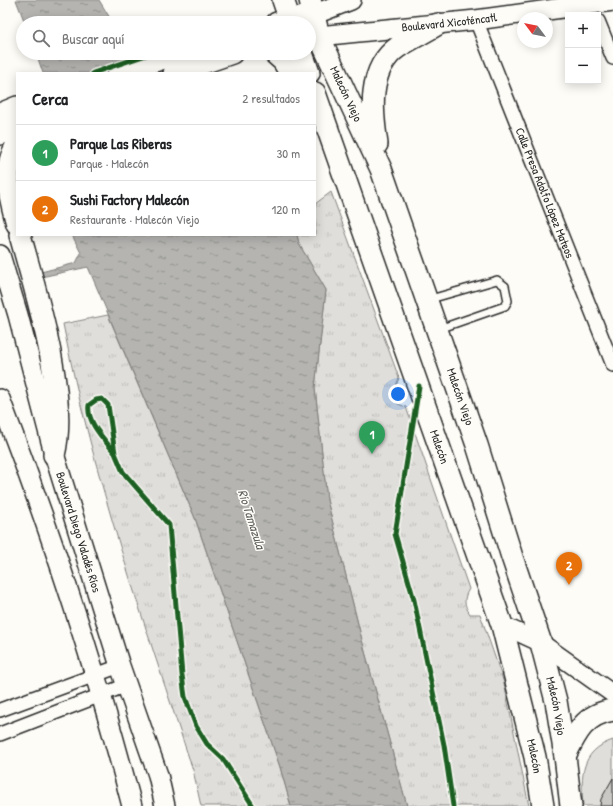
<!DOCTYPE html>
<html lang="es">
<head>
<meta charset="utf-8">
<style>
	body { margin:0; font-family:"Patrick Hand",sans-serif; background:#f2f2f2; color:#202124 }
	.controls { position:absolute; right:12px; top:12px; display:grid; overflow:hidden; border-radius:0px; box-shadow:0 2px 10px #0003 }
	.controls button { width:36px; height:36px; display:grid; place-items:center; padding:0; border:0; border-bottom:1px solid #e0e0e0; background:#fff; color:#202124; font:20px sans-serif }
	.compass { position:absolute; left:517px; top:12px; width:36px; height:36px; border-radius:50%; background:#fff; box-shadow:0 2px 10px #0003; rotate:302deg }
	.you { position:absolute; left:398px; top:394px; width:14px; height:14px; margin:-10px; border:3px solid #fff; border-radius:50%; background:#1a73e8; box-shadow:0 0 0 6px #1a73e833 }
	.badge { display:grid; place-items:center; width:26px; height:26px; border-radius:50%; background:#c8321e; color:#fff; font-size:13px; font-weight:700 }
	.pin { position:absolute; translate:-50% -33px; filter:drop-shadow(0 1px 2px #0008) }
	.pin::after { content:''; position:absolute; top:21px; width:14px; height:12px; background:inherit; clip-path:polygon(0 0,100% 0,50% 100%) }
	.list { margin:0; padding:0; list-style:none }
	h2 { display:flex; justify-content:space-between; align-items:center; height:52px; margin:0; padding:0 16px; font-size:17px }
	h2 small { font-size:13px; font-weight:400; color:#757577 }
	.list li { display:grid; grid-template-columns:26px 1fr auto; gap:12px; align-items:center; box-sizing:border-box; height:56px; padding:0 16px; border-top:1px solid #e0e0e0 }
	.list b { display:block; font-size:15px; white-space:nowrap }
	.list p { margin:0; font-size:13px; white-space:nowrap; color:#757577 }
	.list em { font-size:13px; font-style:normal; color:#757577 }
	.icon { flex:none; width:22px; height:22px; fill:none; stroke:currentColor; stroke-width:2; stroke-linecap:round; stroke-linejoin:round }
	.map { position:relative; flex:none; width:613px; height:806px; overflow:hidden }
	.search { position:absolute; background:#fff; box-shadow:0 2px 10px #0003; left:16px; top:16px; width:300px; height:44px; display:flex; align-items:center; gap:10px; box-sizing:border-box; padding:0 14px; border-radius:22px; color:#757577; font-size:15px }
	.panel { position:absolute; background:#fff; box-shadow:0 2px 10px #0003; left:16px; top:72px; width:300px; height:164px; border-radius:0px }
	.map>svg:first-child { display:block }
	.park { fill:url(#park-tufts); stroke:#858482 }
	.pitch { fill:#dfdeda; stroke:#858482 }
	.water { fill:url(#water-ripples); stroke:#7e7d7b }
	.building { fill:#c9c8c4; stroke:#2b2b2b }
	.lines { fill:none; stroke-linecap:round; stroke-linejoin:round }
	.service-casing { stroke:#2b2b2b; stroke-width:10 }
	.minor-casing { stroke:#2b2b2b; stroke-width:16 }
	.tertiary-casing { stroke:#2b2b2b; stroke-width:20 }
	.secondary-casing { stroke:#2b2b2b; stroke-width:22 }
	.primary-casing { stroke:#2b2b2b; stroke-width:24 }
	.service { stroke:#fdfcf7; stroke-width:7 }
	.minor { stroke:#fdfcf7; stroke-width:13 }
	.tertiary { stroke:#fdfcf7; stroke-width:17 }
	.secondary { stroke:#fdfcf7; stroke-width:19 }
	.primary { stroke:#fdfcf7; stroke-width:21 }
	.cycleway-casing { stroke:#fdfcf7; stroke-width:8 }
	.cycleway { stroke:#1b5e20; stroke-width:5 }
	.labels { text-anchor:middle; stroke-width:3; stroke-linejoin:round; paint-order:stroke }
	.street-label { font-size:12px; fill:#2b2b2b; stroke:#fdfcf7 }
	.water-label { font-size:13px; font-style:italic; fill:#5b5b5a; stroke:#fdfcf7 }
</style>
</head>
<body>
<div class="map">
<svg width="613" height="806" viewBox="0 0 613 806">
	<defs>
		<pattern id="park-tufts" width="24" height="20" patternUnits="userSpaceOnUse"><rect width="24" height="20" fill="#dfdeda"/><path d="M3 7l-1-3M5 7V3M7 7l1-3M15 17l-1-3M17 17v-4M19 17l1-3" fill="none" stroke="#c0bfbb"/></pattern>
		<pattern id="water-ripples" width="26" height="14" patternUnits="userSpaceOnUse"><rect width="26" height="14" fill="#b5b4b1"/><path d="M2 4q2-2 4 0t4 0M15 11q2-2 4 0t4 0" fill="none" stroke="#939390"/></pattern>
	</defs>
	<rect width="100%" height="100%" fill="#fdfcf7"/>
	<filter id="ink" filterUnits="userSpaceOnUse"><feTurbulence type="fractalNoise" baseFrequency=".025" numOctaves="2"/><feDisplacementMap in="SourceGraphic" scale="8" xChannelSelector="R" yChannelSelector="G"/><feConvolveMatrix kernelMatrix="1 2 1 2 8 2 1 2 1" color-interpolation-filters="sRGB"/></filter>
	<g filter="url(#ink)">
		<path class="park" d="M331 192 399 378 392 396 398 404 406 407 469 589C463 599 464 605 470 614H480L504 683 529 806H407L364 648 327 500 315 388 326 290 299 244 297 235H315V204Z
			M108 315 195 518 280 767 291 806H201L193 770C144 623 93 477 63 324Z"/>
		<path class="pitch" d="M613 740V806H583C581 776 580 751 613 740Z"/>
		<path class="water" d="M16 0H99L113 23H25Z
			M36 53H131L134 57 172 73H43Z
			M72 235H297L299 244 326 290 315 388 327 500 364 648 407 806H291L280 767 195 518 88 267 41 277V272L76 263 81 253Z"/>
		<path class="building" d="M613 778V806H600L601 799Z"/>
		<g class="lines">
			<g class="service-casing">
				<path id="service" d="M427 300 497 280 505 286 508 301 505 306 439 329"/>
			</g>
			<g class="minor-casing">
				<g id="minor">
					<path id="s1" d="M476 20 613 365"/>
					<path d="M598 21 613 58"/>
					<path d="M0 710 120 666"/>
					<path d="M0 734 127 685"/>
				</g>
			</g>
			<g class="tertiary-casing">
				<path id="tertiary" d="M502 625 541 643 613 694"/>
			</g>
			<g class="secondary-casing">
				<g id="secondary">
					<path d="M313 15 351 0"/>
					<path id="s2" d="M319 36 476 20 613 1"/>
					<path id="s3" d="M0 255 18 315 55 457 120 666 158 775 165 806"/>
					<path d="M0 399C51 532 96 668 132 806"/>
				</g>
			</g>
			<g class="primary-casing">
				<g id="primary">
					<path d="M283 0 291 23"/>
					<path id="s4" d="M310 0 319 36 381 169 477 445 512 557 541 643 556 701 565 756 571 806"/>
					<path d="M277 23 313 15"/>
					<path d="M274 53 283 61 290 73"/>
					<path d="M302 53 309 73"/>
					<path d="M118 73 179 53"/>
					<path d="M174 73 232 53"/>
					<path id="s5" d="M315 93 502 625 535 757 543 806"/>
					<path d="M0 114 17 107"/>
					<path d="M0 134 17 128"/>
					<path d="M377 144C372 112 367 69 398 47 411 39 425 32 438 24"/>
					<path d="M17 145C1 170 10 198 17 224"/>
					<path d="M20 235C36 293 69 397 54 455"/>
					<path d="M565 756C576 733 585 714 613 710"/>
				</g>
			</g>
			<use href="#service" class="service"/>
			<use href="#minor" class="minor"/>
			<use href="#tertiary" class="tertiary"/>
			<use href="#secondary" class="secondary"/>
			<use href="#primary" class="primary"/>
			<g class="cycleway-casing">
				<path id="cycleway" d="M93 73 152 53
					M419 386 395 534 414 600 444 745 453 806
					M115 453C105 440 86 422 89 405L96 400 102 399 108 405 115 453 123 472 169 525 182 675 185 697 196 726 207 744 223 759 253 806"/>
			</g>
			<use href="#cycleway" class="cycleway"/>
		</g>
	</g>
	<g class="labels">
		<g class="street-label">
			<text dy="4" stroke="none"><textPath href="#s2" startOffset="131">Boulevard Xicoténcatl</textPath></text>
			<text dy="4" stroke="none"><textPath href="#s4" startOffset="101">Malecón Viejo</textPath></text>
			<text dy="4" stroke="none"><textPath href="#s1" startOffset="186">Calle Presa Adolfo López Mateos</textPath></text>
			<text dy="4" stroke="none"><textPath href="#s4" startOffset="425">Malecón Viejo</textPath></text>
			<text dy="4" stroke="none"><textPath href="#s5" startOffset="375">Malecón</textPath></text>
			<text dy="4" stroke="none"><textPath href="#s3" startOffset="288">Boulevard Diego Valadés Ríos</textPath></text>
			<text dy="4" stroke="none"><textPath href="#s4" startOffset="749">Malecón Viejo</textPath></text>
			<text dy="4" stroke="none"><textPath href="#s5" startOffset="699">Malecón</textPath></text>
		</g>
		<g class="water-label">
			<text transform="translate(252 519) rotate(72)" y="5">Río Tamazula</text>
		</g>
	</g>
</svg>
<div class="controls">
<button>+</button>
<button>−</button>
</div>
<svg class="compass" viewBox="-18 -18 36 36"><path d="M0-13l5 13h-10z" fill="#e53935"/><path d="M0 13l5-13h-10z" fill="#757577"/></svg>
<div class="you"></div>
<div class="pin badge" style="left:372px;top:454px;background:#2e9e5b">1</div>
<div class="pin badge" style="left:569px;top:585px;background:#e8710a">2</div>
<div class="search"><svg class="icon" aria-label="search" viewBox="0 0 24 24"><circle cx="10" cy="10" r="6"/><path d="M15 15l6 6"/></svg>Buscar aquí</div>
<section class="panel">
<h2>Cerca<small>2 resultados</small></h2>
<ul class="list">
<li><span class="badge" style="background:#2e9e5b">1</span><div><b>Parque Las Riberas</b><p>Parque · Malecón</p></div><em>30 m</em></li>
<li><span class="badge" style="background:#e8710a">2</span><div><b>Sushi Factory Malecón</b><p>Restaurante · Malecón Viejo</p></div><em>120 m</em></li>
</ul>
</section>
</div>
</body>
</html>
